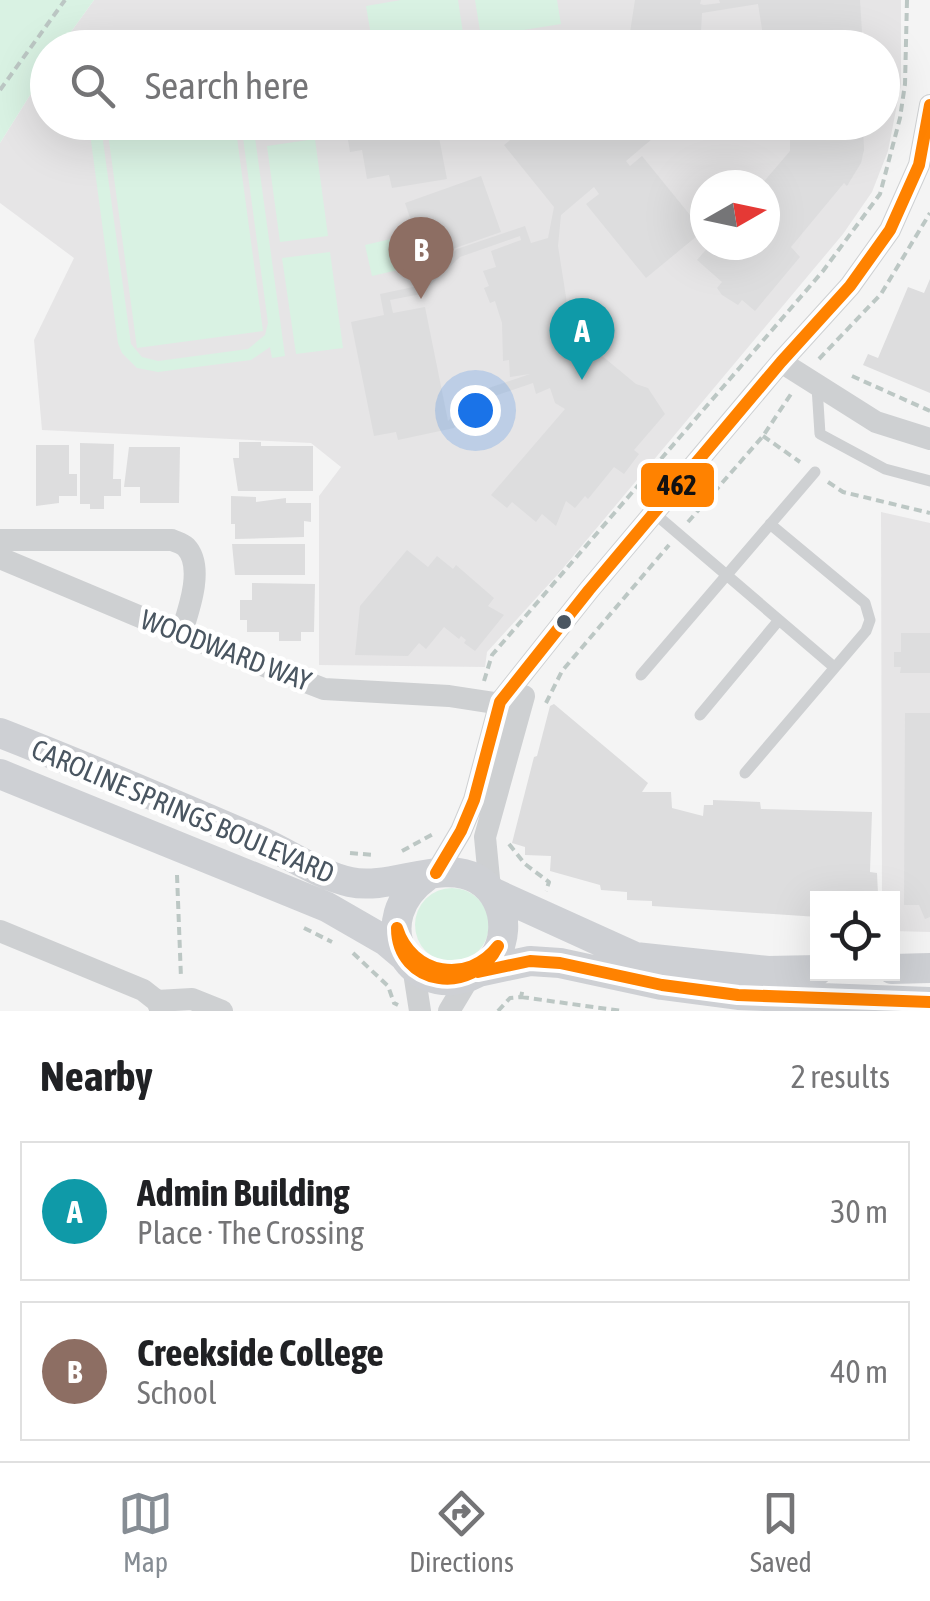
<!DOCTYPE html>
<html lang="en">
<head>
<meta charset="utf-8">
<style>
	body { margin:0; font-family:"Asap Condensed",sans-serif; background:#f2f2f2; color:#202124 }
	.controls { position:absolute; right:30px; bottom:30px; display:grid; overflow:hidden; border-radius:0px; box-shadow:0 10px 40px #0002 }
	.controls button { width:90px; height:90px; display:grid; place-items:center; padding:0; border:0; border-bottom:2px solid #e0e0e0; background:#fff; color:#202124; font:50px sans-serif }
	.compass { position:absolute; left:690px; top:170px; width:90px; height:90px; border-radius:50%; background:#fff; box-shadow:0 10px 40px #0002; rotate:81deg }
	.you { position:absolute; left:475px; top:410px; width:35px; height:35px; margin:-25px; border:8px solid #fff; border-radius:50%; background:#1a73e8; box-shadow:0 0 0 15px #1a73e833 }
	.badge { display:grid; place-items:center; width:65px; height:65px; border-radius:50%; background:#868d94; color:#fff; font-size:32px; font-weight:700 }
	.pin { position:absolute; translate:-50% -82px; filter:drop-shadow(0 2px 5px #0008) }
	.pin::after { content:''; position:absolute; top:52px; width:35px; height:30px; background:inherit; clip-path:polygon(0 0,100% 0,50% 100%) }
	.list { margin:0; padding:0; list-style:none }
	h2 { display:flex; justify-content:space-between; align-items:center; height:130px; margin:0; padding:0 40px; font-size:42px }
	h2 small { font-size:32px; font-weight:400; color:#757577 }
	.list li { display:grid; grid-template-columns:65px 1fr auto; gap:30px; align-items:center; box-sizing:border-box; height:140px; margin:0 20px 20px; padding:0 20px; border:2px solid #e0e0e0; border-radius:0px }
	.list b { display:block; font-size:38px; white-space:nowrap }
	.list p { margin:0; font-size:32px; white-space:nowrap; color:#757577 }
	.list em { font-size:32px; font-style:normal; color:#757577 }
	.icon { flex:none; width:55px; height:55px; fill:none; stroke:currentColor; stroke-width:2; stroke-linecap:round; stroke-linejoin:round }
	.map { position:relative; flex:none; width:930px; height:1011px; overflow:hidden }
	.search { position:absolute; background:#fff; box-shadow:0 10px 40px #0002; left:30px; right:30px; top:30px; height:110px; display:flex; align-items:center; gap:25px; box-sizing:border-box; padding:0 35px; border-radius:55px; color:#757577; font-size:38px }
	.sheet { height:450px; background:#fff }
	nav { display:flex; justify-content:space-around; align-items:center; box-sizing:border-box; height:140px; border-top:2px solid #e0e0e0; background:#fff; font-size:28px; color:#757577 }
	nav a { display:grid; justify-items:center; gap:5px }
	nav .on { color:#868d94 }
	.map>svg:first-child { display:block }
	.education { fill:#e6e5e6; fill-rule:evenodd }
	.green { fill:#d9f2e3 }
	.building { fill:#ddddde; fill-rule:evenodd }
	.lines { fill:none; stroke-linecap:round; stroke-linejoin:round }
	.path { stroke:#bcc7c4; stroke-width:4; stroke-dasharray:8 5; stroke-linecap:butt }
	.service { stroke:#ced0d2; stroke-width:11 }
	.minor { stroke:#ced0d2; stroke-width:22 }
	.secondary { stroke:#ced0d4; stroke-width:30 }
	.bus-1-casing { stroke:#fff; stroke-width:20 }
	.bus-1 { stroke:#ff8200; stroke-width:12 }
	.bus-dot { fill:#4a5661; stroke:#fff; stroke-width:4 }
	.labels { text-anchor:middle; stroke-width:9; stroke-linejoin:round; paint-order:stroke }
	.street-label { font-size:28px; fill:#4a5661; stroke:#fff }
	.line-badge { stroke:#fff; stroke-width:4 }
	.pale-badge-label { font-size:28px; text-anchor:middle; font-weight:bold; fill:#111 }
</style>
</head>
<body>
<div class="map">
<svg width="930" height="1011" viewBox="0 0 930 1011">
	<rect width="100%" height="100%" fill="#f4f4f4"/>
	<path class="education" d="M94 0H901V84L888 151 872 192 843 234 559 573 487 652 485 667 319 665V496L341 467 311 443 42 430 34 340 74 258 0 203V143L47 68 48 122H882V48L60 47ZM705 185H765V245H705Z
		M881 512 930 523V932L893 931 892 898H882Z"/>
	<path class="green" d="M0 0H94L60 47 48 48 47 68 0 143Z
		M401 0H458L464 40 417 47H373L366 6Z
		M475 0H557L561 24 481 37Z
		M93 123H107L103 141 131 344 142 357 158 361 248 349 265 335 268 323 241 123H253L285 356 272 358 270 347 251 360 158 372 137 368 122 353 118 343 91 141Z
		M133 123H235L263 331 137 348 107 126Z
		M315 139 328 236 280 242 267 146Z
		M395 238 402 269 372 276 365 245Z
		M330 252 343 348 296 354 282 258Z
		M415 925a37 37 0 1 1 74 0a37 37 0 1 1-74 0Z"/>
	<path class="building" d="M635 0H701L700 4 704 5 720 3 719 0H860L863 48H765L758 4 702 13 700 48H622L624 38 629 39Z
		M345 122H436L447 179 392 188 389 175 367 179 362 150 350 152Z
		M520 122H641L646 129 641 134 642 137 659 122H672L626 161 630 166 642 156 703 231 646 278 586 204 599 194 594 187 561 215 558 246 569 316 584 361 601 355 636 384 648 388 665 414 634 450 639 454 624 474 614 467 588 499 585 496 575 508 566 501 556 526 542 514 536 522 512 502 507 508 491 495 565 409 555 403 550 388 536 394 533 383 477 402 454 428 398 440 396 432 374 436 351 322 384 315 380 294 418 286 457 249 525 226 531 243 548 238 554 207 504 145 525 128ZM520 236 521 240 491 251 496 267 483 271 489 286 484 288 490 303 495 301 502 323 503 361 509 360 510 377 530 374 474 393 448 421 425 307 393 313 390 300 421 294 460 257Z
		M784 122H863L864 150 861 163 847 186 844 183 791 247 800 257 755 311 742 300 738 305 722 295 717 288 722 282 697 260 710 245H765V185H761L790 151V136H784Z
		M481 176 501 232 424 259 405 203Z
		M930 279V393L863 365 868 354 878 358 908 287 924 293Z
		M239 442H261V446H313V491H238L233 458H239Z
		M80 443 114 444 113 479H121V496H104V509H90V504H80Z
		M36 445H69V474H77V496H59V503L36 506Z
		M129 447H180L179 503H140V487H124Z
		M231 496 256 497V502L286 498V503H311V522L304 521V537L235 539V524H231Z
		M232 544H305V575H235Z
		M407 550 428 567 437 556 453 569 456 565 494 598 488 606 504 615 475 651 464 643 466 640 461 636 459 639 444 627 426 649 419 643 408 656 355 655 360 606Z
		M252 583 315 584 314 632H301V641H279V632H247V620H240V600H252Z
		M901 633H930V673H900L901 667H894V652H901Z
		M554 704 648 783 642 792H671L672 808 703 816 704 805H713V800L760 802 761 809 872 812 870 872 877 873 878 894 861 893V898H818V917L652 906V901L627 900V892L601 890 600 885 550 871 551 856 525 855V847L512 843 534 757 537 756 550 706Z
		M905 713H930V917L925 919 919 905H904Z"/>
	<g class="lines">
		<path class="path" d="M0 90 65 0
			M819 359 881 294 930 213
			M852 376 930 411
			M763 436 800 462
			M828 482 843 492 930 513
			M688 522 763 436 791 394
			M484 681 492 655 823 271 880 194 900 118 905 84 907 0
			M546 703 562 671 669 545
			M509 844 525 864 549 882 546 891
			M402 851 433 834
			M350 853 375 855
			M177 875 181 978
			M304 928 332 942
			M353 953 388 986 394 1003 398 1005
			M521 997 622 1011
			M498 1011 510 998 521 997 523 988"/>
		<path class="service" d="M817 387 820 434 885 469 930 481
			M654 513 834 667
			M641 675 815 472
			M700 715 779 620
			M745 773 866 631 870 620 865 603 770 524"/>
		<path class="minor" d="M781 362 876 422 930 439
			M0 540H172C176 542 182 543 186 547 205 567 188 612 181 634
			M0 558 181 634 324 689 449 696 521 707
			M436 873 461 831 474 800 500 702 589 590 781 362 850 286 890 230 919 165 930 105
			M490 889 485 837 524 696
			M0 931 143 990 157 1001 161 1011
			M413 966 420 1011
			M157 1001 192 999 222 1011
			M449 1011 470 976"/>
		<path class="secondary" d="M0 733C87 767 174 804 260 841 290 854 318 875 350 882 390 891 442 859 477 879 514 900 512 961 470 976 407 999 365 920 427 876
			M0 774 327 907 386 941 405 957
			M494 893 635 957 768 971 818 970
			M892 969 930 968
			M478 972 530 961 560 963 662 985 738 995 930 1002"/>
		<g class="bus-1-casing">
			<path id="bus-1" d="M436 873 461 831 474 800 500 702 589 590 781 362 850 286 890 230 919 165 930 105
				M397 928C412 975 468 985 498 946
				M397 928C397 986 473 997 498 946
				M478 972 530 961 560 963 662 985 738 995 930 1002"/>
		</g>
		<use href="#bus-1" class="bus-1"/>
	</g>
	<circle class="bus-dot" cx="564" cy="622" r="9"/>
	<g class="labels">
		<g class="street-label">
			<text transform="translate(226 650) rotate(21)" y="10">WOODWARD WAY</text>
			<text transform="translate(183 811) rotate(23)" y="10">CAROLINE SPRINGS BOULEVARD</text>
		</g>
	</g>
	<rect class="line-badge" x="639" y="461" width="77" height="48" rx="10" fill="#ff8200"/>
	<g class="pale-badge-label">
		<text x="677" y="495">462</text>
	</g>
</svg>
<div class="controls">
<button><svg class="icon" aria-label="locate" viewBox="0 0 24 24"><circle cx="12" cy="12" r="6"/><path d="M12 2v4M12 18v4M2 12h4M18 12h4"/></svg></button>
</div>
<svg class="compass" viewBox="-18 -18 36 36"><path d="M0-13l5 13h-10z" fill="#e53935"/><path d="M0 13l5-13h-10z" fill="#757577"/></svg>
<div class="you"></div>
<div class="pin badge" style="left:582px;top:380px;background:#0f9aa8">A</div>
<div class="pin badge" style="left:421px;top:299px;background:#8d6e63">B</div>
<div class="search"><svg class="icon" aria-label="search" viewBox="0 0 24 24"><circle cx="10" cy="10" r="6"/><path d="M15 15l6 6"/></svg>Search here</div>
</div>
<section class="sheet">
<h2>Nearby<small>2 results</small></h2>
<ul class="list">
<li><span class="badge" style="background:#0f9aa8">A</span><div><b>Admin Building</b><p>Place · The Crossing</p></div><em>30 m</em></li>
<li><span class="badge" style="background:#8d6e63">B</span><div><b>Creekside College</b><p>School</p></div><em>40 m</em></li>
</ul>
</section>
<nav>
<a class="on"><svg class="icon" aria-label="map" viewBox="0 0 24 24"><path d="M3 6l6-2 6 2 6-2v14l-6 2-6-2-6 2zM9 4v14M15 6v14"/></svg>Map</a>
<a><svg class="icon" aria-label="directions" viewBox="0 0 24 24"><path d="M12 3l9 9-9 9-9-9zM9 14v-3h6M13 9l2 2-2 2"/></svg>Directions</a>
<a><svg class="icon" aria-label="saved" viewBox="0 0 24 24"><path d="M7 4h10v16l-5-4-5 4z"/></svg>Saved</a>
</nav>
</body>
</html>
